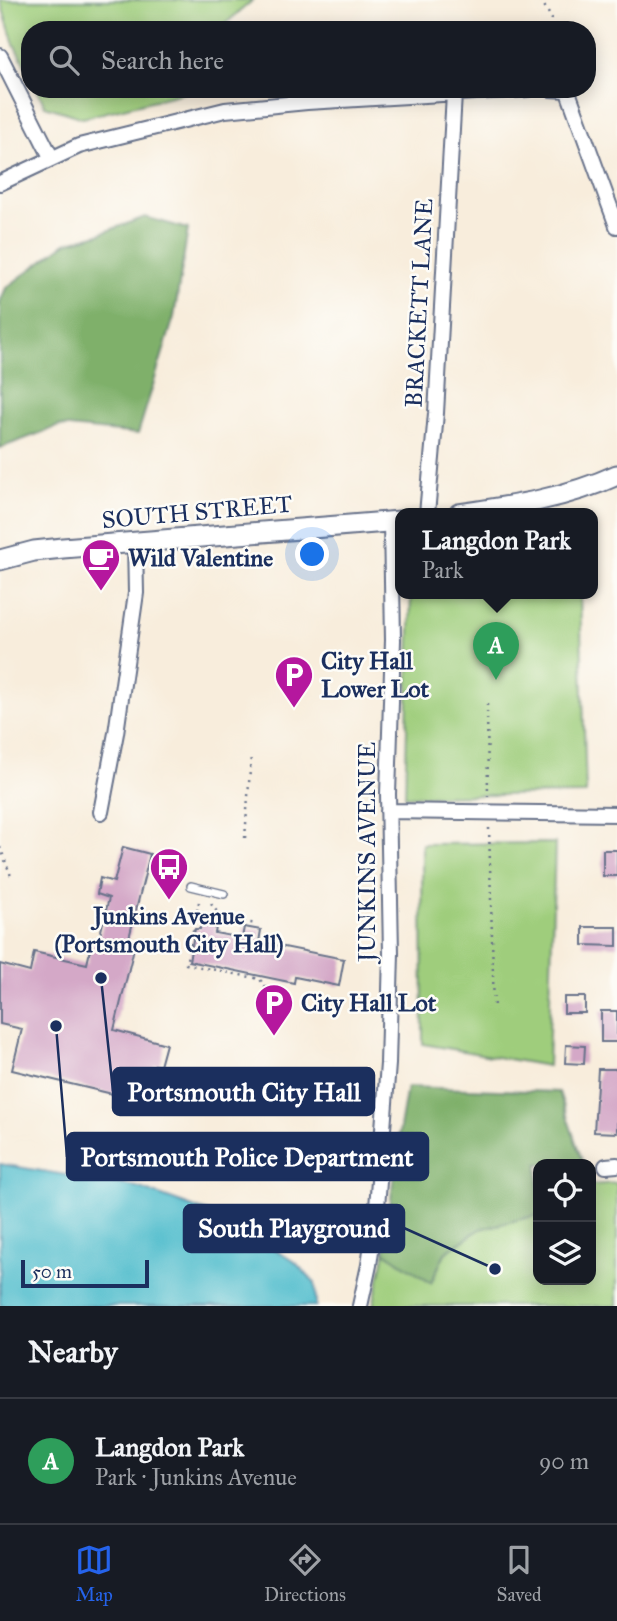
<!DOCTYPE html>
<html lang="en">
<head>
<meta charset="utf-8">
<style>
	body { margin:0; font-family:"IM FELL Great Primer",serif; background:#242831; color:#f1f3f6 }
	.controls { position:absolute; right:21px; bottom:21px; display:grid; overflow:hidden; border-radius:14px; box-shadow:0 4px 18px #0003 }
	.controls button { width:63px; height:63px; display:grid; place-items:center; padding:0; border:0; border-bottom:2px solid #363941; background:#171b24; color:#f1f3f6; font:35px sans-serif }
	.scale { position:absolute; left:21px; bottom:18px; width:128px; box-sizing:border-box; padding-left:7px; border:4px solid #1b2f5e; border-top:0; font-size:19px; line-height:24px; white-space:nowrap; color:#1b2f5e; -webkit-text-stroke:5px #fdfcf7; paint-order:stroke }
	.you { position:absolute; left:313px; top:555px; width:24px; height:24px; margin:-18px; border:5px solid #fff; border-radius:50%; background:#1a73e8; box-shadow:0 0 0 10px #1a73e833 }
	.badge { display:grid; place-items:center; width:46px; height:46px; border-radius:50%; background:#2563eb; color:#fff; font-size:23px; font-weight:700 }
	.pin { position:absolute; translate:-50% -58px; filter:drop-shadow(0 2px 4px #0008) }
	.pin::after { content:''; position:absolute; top:37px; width:24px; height:21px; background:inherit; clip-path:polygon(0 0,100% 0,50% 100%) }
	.popup { position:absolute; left:395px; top:508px; width:203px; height:91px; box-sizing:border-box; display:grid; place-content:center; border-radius:14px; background:#171b24; filter:drop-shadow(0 2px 5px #0005); font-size:23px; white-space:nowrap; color:#9ea1a6 }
	.popup b { font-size:26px; color:#f1f3f6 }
	.popup::after { content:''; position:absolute; left:50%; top:100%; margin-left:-14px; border:14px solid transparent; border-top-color:#171b24 }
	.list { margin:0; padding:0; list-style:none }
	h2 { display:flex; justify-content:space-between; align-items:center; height:91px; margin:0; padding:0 28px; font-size:30px }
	h2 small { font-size:23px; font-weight:400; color:#9ea1a6 }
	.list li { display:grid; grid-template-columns:46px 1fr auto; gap:21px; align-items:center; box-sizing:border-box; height:126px; padding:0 28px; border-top:2px solid #363941 }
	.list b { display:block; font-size:26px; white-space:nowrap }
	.list p { margin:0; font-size:23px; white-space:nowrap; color:#9ea1a6 }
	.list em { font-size:23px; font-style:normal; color:#9ea1a6 }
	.icon { flex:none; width:38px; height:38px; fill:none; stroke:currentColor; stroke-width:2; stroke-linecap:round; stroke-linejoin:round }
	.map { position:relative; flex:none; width:617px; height:1306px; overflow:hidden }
	.search { position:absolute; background:#171b24; box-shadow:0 4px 18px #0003; left:21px; right:21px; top:21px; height:77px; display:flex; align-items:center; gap:18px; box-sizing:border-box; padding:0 24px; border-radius:28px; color:#9ea1a6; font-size:26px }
	.sheet { height:217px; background:#171b24 }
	nav { display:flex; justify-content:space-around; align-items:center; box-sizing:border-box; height:98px; border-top:2px solid #363941; background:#171b24; font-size:19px; color:#9ea1a6 }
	nav a { display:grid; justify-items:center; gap:4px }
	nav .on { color:#2563eb }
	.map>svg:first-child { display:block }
	.green { fill:#9fcd7b; stroke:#5d7e6c; stroke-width:2 }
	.forest { fill:#7fb06b; stroke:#4d7064; stroke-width:2 }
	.water { fill:#52becd; stroke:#367696; stroke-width:2 }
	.building { fill:#d4a8c7 }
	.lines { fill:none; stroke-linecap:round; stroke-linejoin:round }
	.lane-casing { stroke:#68728a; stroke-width:10 }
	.street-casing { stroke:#68728a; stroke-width:18 }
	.secondary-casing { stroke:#68728a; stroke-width:23 }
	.path { stroke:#68728a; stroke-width:2.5; stroke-dasharray:2 5; stroke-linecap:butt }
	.lane { stroke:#fff; stroke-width:7 }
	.street { stroke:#fff; stroke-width:14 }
	.secondary { stroke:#fff; stroke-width:19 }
	.labels { text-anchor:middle; stroke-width:5; stroke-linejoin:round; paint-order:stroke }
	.street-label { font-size:24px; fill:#1b2f5e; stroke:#fdfcf7 }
	.poi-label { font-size:24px; font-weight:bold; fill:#1b2f5e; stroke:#fdfcf7; text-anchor:start }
	.leader { fill:none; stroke:#1b2f5e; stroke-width:2.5 }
	.callout-dot { fill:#1b2f5e; stroke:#fdfcf7; stroke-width:2.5 }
	.callout { fill:#1b2f5e; stroke:#1b2f5e; stroke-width:2.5 }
	.callout-label { font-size:26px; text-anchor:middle; font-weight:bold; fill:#fff }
</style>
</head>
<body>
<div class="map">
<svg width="617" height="1306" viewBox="0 0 617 1306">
	<rect width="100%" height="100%" fill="#fdfcf7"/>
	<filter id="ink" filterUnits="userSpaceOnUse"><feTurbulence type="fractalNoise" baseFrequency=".0143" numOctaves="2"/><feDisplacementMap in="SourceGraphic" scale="14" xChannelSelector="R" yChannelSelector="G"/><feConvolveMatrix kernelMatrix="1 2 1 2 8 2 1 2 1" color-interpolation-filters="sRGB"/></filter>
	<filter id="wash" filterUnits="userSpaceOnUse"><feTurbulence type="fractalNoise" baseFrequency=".00686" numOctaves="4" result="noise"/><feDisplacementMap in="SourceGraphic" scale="28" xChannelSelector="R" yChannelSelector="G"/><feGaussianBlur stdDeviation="1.57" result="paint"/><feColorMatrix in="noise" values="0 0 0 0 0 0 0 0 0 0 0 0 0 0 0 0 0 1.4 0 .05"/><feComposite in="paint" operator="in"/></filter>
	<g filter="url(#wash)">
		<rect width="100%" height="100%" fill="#f8eddc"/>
		<path class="green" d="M0 0H253L218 30H30V75L14 44Z
			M37 89H199L83 118 45 106Z
			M411 594H580L586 794 405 796Z
			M555 843 548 1066 423 1044 422 844Z
			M617 1183V1306H373L385 1252 431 1283 445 1253 480 1229 538 1215V1280H591V1185Z"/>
		<path class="forest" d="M145 217 188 229 174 317 138 434 59 426 0 448V302L6 288 66 243 99 234Z
			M407 1087 559 1092 583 1164H538V1215L480 1229 445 1253 431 1283 385 1252 397 1145Z"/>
		<path class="water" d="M0 1164 137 1187 229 1220 296 1263 315 1283 316 1306H0Z"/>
		<g id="blocks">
			<path class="building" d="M123 847 150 854 127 946 134 948 114 1030 166 1044 160 1066 155 1065 146 1102 12 1070 22 1029 0 1024V964L30 972 34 952 87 964 93 938 99 939 109 898 97 894 100 878 114 882Z
				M603 850H617V876H603Z
				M202 920 217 923 215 933 242 938 244 927 261 930 259 942 344 959 339 986 295 977 294 983 189 961 195 929H200Z
				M583 927H617V946L583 945Z
				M564 997H585V1013H564Z
				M601 1011H617V1042H601Z
				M566 1045 585 1046 584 1064 565 1063Z
				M598 1069H617V1133L594 1132Z"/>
		</g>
	</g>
	<g filter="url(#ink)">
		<use href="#blocks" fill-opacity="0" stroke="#68728a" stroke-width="2"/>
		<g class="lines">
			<g class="lane-casing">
				<path id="lane" d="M191 886 224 894"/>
			</g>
			<g class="street-casing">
				<path id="street" d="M0 56 51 157
					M550 89 567 90
					M567 89 617 226
					M0 183 79 146 225 110 307 102 528 89
					M427 514 436 413 454 94
					M388 811 617 814
					M101 812 116 733 136 593 135 542
					M606 1166 617 1165
					M360 1306 369 1265 377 1207 388 1064 391 953 388 794 393 640 391 522"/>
			</g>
			<g class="secondary-casing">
				<path id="secondary" d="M459 514C513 506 567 498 617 475
					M0 560 34 551 63 548 400 521"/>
			</g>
			<path class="path" d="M541 0 558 30
				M487 704 488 797
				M489 828 494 1010
				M245 838 251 756
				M0 847 11 876
				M199 902 186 964 260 979 264 986 272 989 269 1004
				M211 904 222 918
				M195 915 257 924"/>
			<use href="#lane" class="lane"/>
			<use href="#street" class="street"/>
			<use href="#secondary" class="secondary"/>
		</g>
	</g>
	<defs>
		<g id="cafe-pin" transform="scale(2.0125)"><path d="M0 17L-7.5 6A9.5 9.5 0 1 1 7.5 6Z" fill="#b5179e" stroke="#fdfcf7"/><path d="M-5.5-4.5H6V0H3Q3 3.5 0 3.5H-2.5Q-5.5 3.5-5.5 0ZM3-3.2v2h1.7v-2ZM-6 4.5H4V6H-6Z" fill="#fff"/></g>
		<g id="parking-pin" transform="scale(2.0125)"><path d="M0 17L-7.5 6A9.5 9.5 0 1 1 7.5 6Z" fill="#b5179e" stroke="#fdfcf7"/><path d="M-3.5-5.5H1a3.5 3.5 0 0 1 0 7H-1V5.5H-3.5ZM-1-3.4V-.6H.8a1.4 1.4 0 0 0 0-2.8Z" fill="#fff"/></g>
		<g id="bus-pin" transform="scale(2.0125)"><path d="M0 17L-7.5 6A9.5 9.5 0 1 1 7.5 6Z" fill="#b5179e" stroke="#fdfcf7"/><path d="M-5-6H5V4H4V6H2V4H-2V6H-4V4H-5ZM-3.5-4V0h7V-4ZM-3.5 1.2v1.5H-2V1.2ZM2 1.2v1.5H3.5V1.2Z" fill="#fff"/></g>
	</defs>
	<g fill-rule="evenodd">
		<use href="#cafe-pin" x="101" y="558"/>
		<use href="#parking-pin" x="294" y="675"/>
		<use href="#bus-pin" x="169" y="867"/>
		<use href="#parking-pin" x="274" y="1003"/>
	</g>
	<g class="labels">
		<g class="street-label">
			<text transform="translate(419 303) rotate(-87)" y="8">BRACKETT LANE</text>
			<text transform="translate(197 512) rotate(-5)" y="8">SOUTH STREET</text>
			<text transform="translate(367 852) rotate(-90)" y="8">JUNKINS AVENUE</text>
		</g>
		<g class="poi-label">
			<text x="128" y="566">Wild Valentine</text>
			<text x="321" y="669">City Hall<tspan x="321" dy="28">Lower Lot</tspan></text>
			<text x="169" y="924" text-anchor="middle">Junkins Avenue<tspan x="169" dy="28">(Portsmouth City Hall)</tspan></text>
			<text x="301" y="1011">City Hall Lot</text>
		</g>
	</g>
	<path class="leader" d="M101 978L113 1091M56 1026L67 1157M495 1269L404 1228"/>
	<g class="callout-dot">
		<circle cx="101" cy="978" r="7"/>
		<circle cx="56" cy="1026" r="7"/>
		<circle cx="495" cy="1269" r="7"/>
	</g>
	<g class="callout">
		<rect x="113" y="1068" width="261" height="47" rx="7"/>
		<rect x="67" y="1133" width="361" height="47" rx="7"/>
		<rect x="184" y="1205" width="220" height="47" rx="7"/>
	</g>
	<g class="callout-label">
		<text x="244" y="1101">Portsmouth City Hall</text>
		<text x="247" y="1166">Portsmouth Police Department</text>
		<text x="294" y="1237">South Playground</text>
	</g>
</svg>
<div class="controls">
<button><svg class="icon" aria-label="locate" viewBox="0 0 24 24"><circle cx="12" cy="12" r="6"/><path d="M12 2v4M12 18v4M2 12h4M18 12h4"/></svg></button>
<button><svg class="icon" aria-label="layers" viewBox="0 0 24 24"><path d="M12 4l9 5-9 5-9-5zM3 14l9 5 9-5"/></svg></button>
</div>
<div class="scale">50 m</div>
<div class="you"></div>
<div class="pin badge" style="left:496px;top:680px;background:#2e9e5b">A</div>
<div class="popup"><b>Langdon Park</b>Park</div>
<div class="search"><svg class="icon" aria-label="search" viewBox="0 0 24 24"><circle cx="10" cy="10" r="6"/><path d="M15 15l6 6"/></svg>Search here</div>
</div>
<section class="sheet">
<h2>Nearby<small></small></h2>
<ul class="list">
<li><span class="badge" style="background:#2e9e5b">A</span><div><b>Langdon Park</b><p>Park · Junkins Avenue</p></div><em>90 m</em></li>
</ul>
</section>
<nav>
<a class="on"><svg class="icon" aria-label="map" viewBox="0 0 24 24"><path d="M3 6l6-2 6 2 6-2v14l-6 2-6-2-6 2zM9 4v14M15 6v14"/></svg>Map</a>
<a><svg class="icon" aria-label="directions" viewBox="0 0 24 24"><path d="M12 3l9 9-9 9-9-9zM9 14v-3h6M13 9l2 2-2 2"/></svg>Directions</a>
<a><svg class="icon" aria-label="saved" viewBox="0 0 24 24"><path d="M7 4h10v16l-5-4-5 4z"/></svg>Saved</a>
</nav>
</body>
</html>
